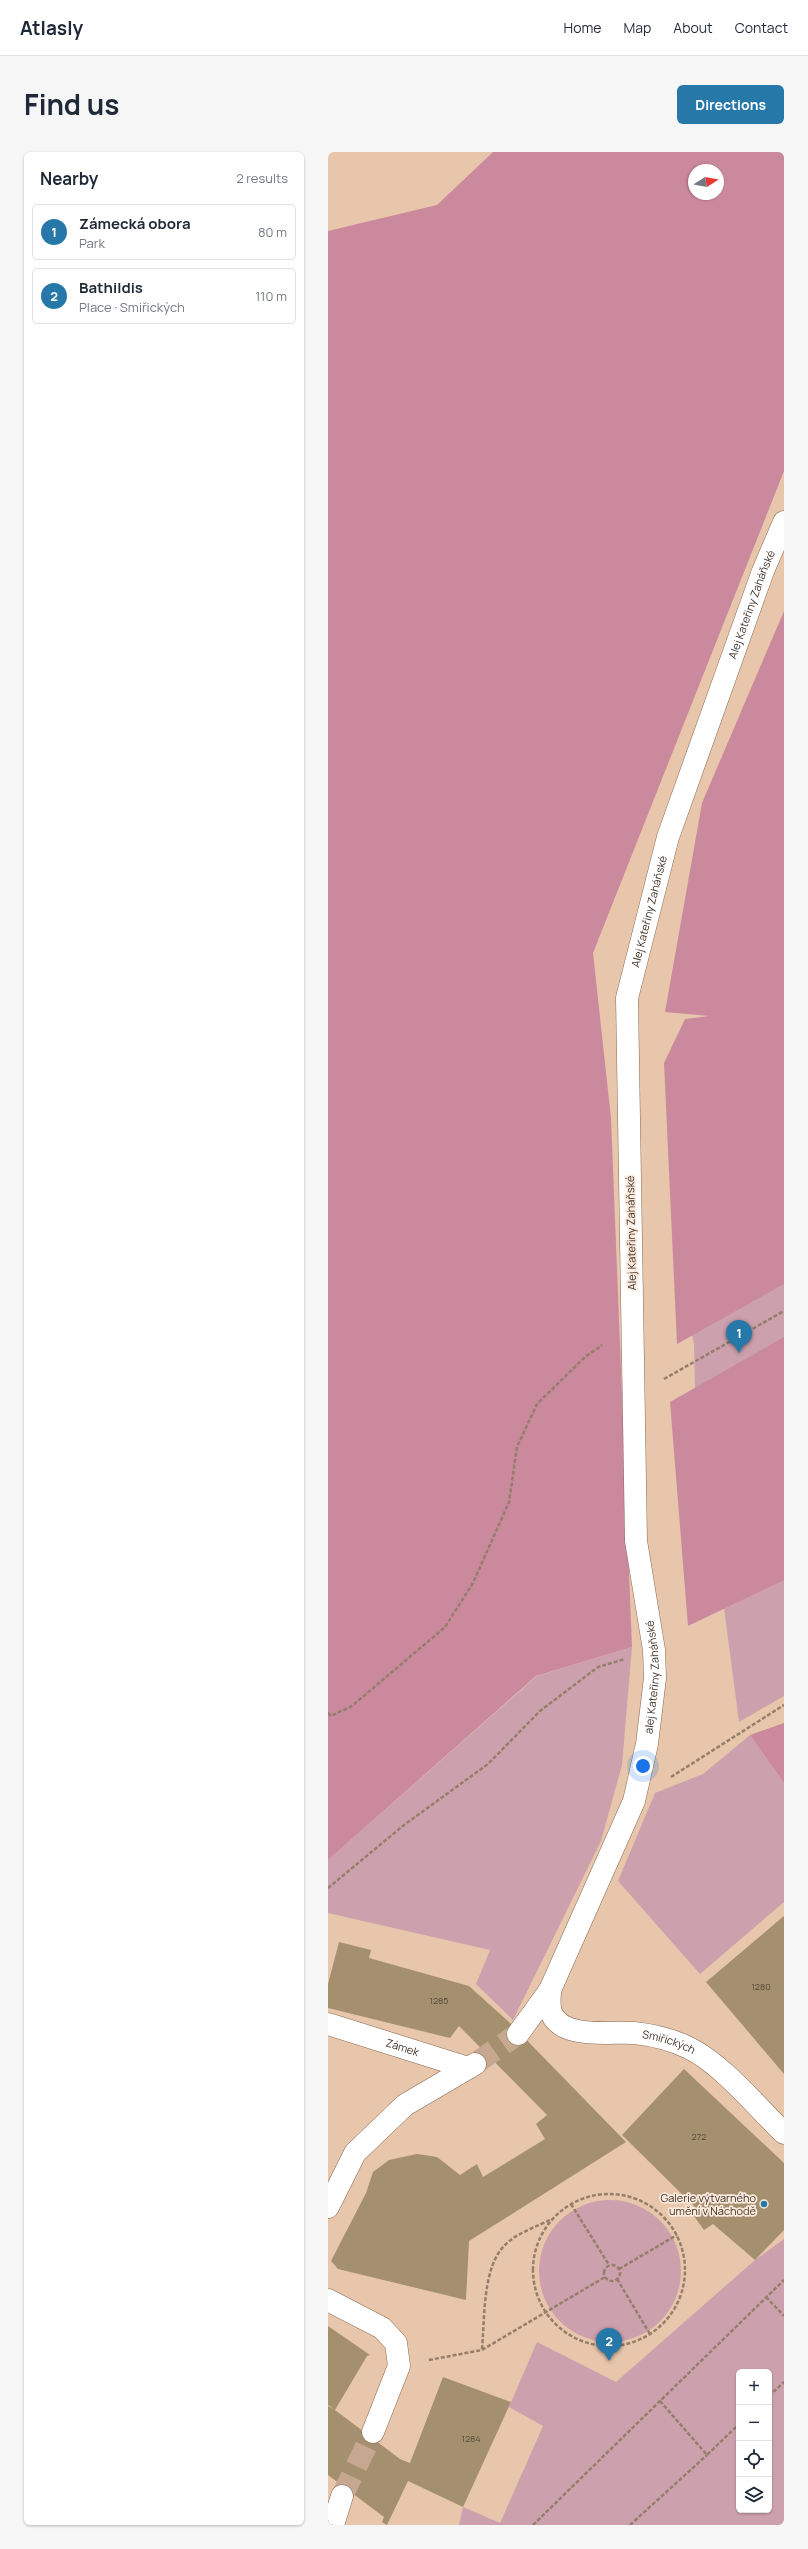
<!DOCTYPE html>
<html lang="en">
<head>
<meta charset="utf-8">
<style>
	body { margin:0; font-family:Manrope,sans-serif; background:#f6f6f7; color:#1f2937 }
	.controls { position:absolute; right:12px; bottom:12px; display:grid; overflow:hidden; border-radius:6px; box-shadow:0 1px 3px #0004 }
	.controls button { width:36px; height:36px; display:grid; place-items:center; padding:0; border:0; border-bottom:1px solid #e0e1e3; background:#fff; color:#1f2937; font:20px sans-serif }
	.compass { position:absolute; left:360px; top:12px; width:36px; height:36px; border-radius:50%; background:#fff; box-shadow:0 1px 3px #0004; rotate:79deg }
	.you { position:absolute; left:315px; top:1614px; width:14px; height:14px; margin:-10px; border:3px solid #fff; border-radius:50%; background:#1a73e8; box-shadow:0 0 0 6px #1a73e833 }
	.badge { display:grid; place-items:center; width:26px; height:26px; border-radius:50%; background:#2678a9; color:#fff; font-size:13px; font-weight:700 }
	.pin { position:absolute; translate:-50% -33px; filter:drop-shadow(0 1px 2px #0008) }
	.pin::after { content:''; position:absolute; top:21px; width:14px; height:12px; background:inherit; clip-path:polygon(0 0,100% 0,50% 100%) }
	.list { margin:0; padding:0; list-style:none }
	h2 { display:flex; justify-content:space-between; align-items:center; height:52px; margin:0; padding:0 16px; font-size:17px }
	h2 small { font-size:13px; font-weight:400; color:#747a83 }
	.list li { display:grid; grid-template-columns:26px 1fr auto; gap:12px; align-items:center; box-sizing:border-box; height:56px; margin:0 8px 8px; padding:0 8px; border:1px solid #e0e1e3; border-radius:6px }
	.list b { display:block; font-size:15px; white-space:nowrap }
	.list p { margin:0; font-size:13px; white-space:nowrap; color:#747a83 }
	.list em { font-size:13px; font-style:normal; color:#747a83 }
	.icon { flex:none; width:22px; height:22px; fill:none; stroke:currentColor; stroke-width:2; stroke-linecap:round; stroke-linejoin:round }
	.map { position:relative; flex:none; width:456px; height:2373px; overflow:hidden; border-radius:6px }
	header { display:flex; align-items:center; gap:24px; box-sizing:border-box; height:56px; padding:0 20px; background:#fff; border-bottom:1px solid #e0e1e3 }
	header strong { font-size:19px }
	nav { display:flex; gap:22px; margin-inline-start:auto; font-size:14px }
	.intro { display:flex; align-items:center; justify-content:space-between; box-sizing:border-box; height:96px; padding:0 24px }
	h1 { margin:0; font-size:28px }
	.button { padding:10px 18px; border-radius:6px; background:#2678a9; color:#fff; font-size:14px; font-weight:700 }
	main { display:flex; gap:24px; padding:0 24px }
	aside { flex:1; background:#fff; border-radius:6px; box-shadow:0 1px 3px #0004 }
	.map>svg:first-child { display:block }
	.green { fill:#cca1ad; fill-rule:evenodd }
	.forest { fill:#cb899d; fill-rule:evenodd }
	.building { fill:#a4906e }
	.lines { fill:none; stroke-linecap:round; stroke-linejoin:round }
	.minor-tunnel { stroke:#c6a891; stroke-width:22; stroke-dasharray:22 11; stroke-linecap:butt }
	.minor-casing { stroke:#876951; stroke-width:23 }
	.path { stroke:#957e6a; stroke-width:2.5; stroke-dasharray:4 2; stroke-linecap:butt }
	.minor { stroke:#fff; stroke-width:22 }
	.poi-dot { fill:#2678a9; stroke:#fceadd; stroke-width:1.5 }
	.labels { text-anchor:middle; stroke-width:3.5; stroke-linejoin:round; paint-order:stroke }
	.number-label { font-size:9px; fill:#584a39 }
	.street-label { font-size:11px; fill:#3f3227; stroke:#fceadd }
	.poi-label { font-size:11px; fill:#3f3227; stroke:#fceadd; text-anchor:end }
</style>
</head>
<body>
<header>
<strong>Atlasly</strong>
<nav><a>Home</a><a>Map</a><a>About</a><a>Contact</a></nav>
</header>
<div class="intro"><h1>Find us</h1><a class="button">Directions</a></div>
<main>
<aside>
<h2>Nearby<small>2 results</small></h2>
<ul class="list">
<li><span class="badge">1</span><div><b>Zámecká obora</b><p>Park</p></div><em>80 m</em></li>
<li><span class="badge">2</span><div><b>Bathildis</b><p>Place · Smiřických</p></div><em>110 m</em></li>
</ul>
</aside>
<div class="map">
<svg width="456" height="2373" viewBox="0 0 456 2373">
	<rect width="100%" height="100%" fill="#e8c6ab"/>
	<path class="green" d="M456 823V1544L411 1570 367 1236 366 1192 361 1169Z
		M304 1495 294 1613 273 1689 185 1868 148 1832 162 1798 0 1761V1708L209 1524Z
		M422 1583 456 1631V1750L372 1822 290 1729 327 1641 375 1622Z
		M211 2119a71 71 0 1 1 142 0a71 71 0 1 1-142 0Z
		M456 2087V2373H131L135 2355 172 2371 215 2274 181 2255 209 2190 288 2230 427 2108ZM411 2220H441V2358H411Z"/>
	<path class="forest" d="M165 0H456V319L265 801 283 966 304 1495 208 1524 0 1708V79L109 53ZM366 18H390V42H366Z
		M456 459V1132L349 1192 336 911 357 867 381 864 337 860 374 651Z
		M456 1185V1428L360 1474 342 1250Z
		M456 1571V1631L422 1583Z"/>
	<path class="building" d="M456 1764V1922L378 1830Z
		M11 1790 43 1798 41 1806 141 1834 181 1870 298 1990 141 2089 138 2148 10 2117 3 2109 38 2041 45 2020 61 2008 89 2002 109 2005 132 2023 149 2012 155 2025 217 1987 208 1972 219 1963 131 1874 122 1886 0 1856V1832Z
		M356 1917 456 2011V2078L427 2108 385 2072 376 2078 363 2060 368 2056 294 1983Z
		M0 2174 42 2203 39 2204 7 2258 72 2307 82 2311 115 2225 183 2250 135 2355 80 2329 59 2373 54 2370 56 2365 0 2323V2254L6 2257 0 2253Z"/>
	<g class="lines">
		<path class="minor-tunnel" d="M148 1911 190 1882
			M14 2344 45 2280"/>
		<g class="minor-casing">
			<g id="minor">
				<path id="s1" d="M222 1838C222 1844 221 1850 222 1856 228 1889 283 1879 306 1881 325 1883 345 1888 361 1896 394 1912 429 1955 456 1981"/>
				<path id="s2" d="M0 1872 140 1916 147 1912"/>
				<path id="s3" d="M190 1882 222 1838 306 1649 319 1592 327 1526 326 1498 308 1389 299 846 340 685 435 419 456 370"/>
				<path d="M0 2055 27 2001 77 1953 140 1916"/>
				<path d="M0 2148 54 2176 68 2191 71 2214 45 2280"/>
				<path d="M5 2373 14 2344"/>
			</g>
		</g>
		<path class="path" d="M336 1227 456 1159
			M0 1561 3 1564 24 1554 117 1475 145 1431 181 1350 189 1295 209 1252 257 1205 274 1193
			M343 1625 456 1553
			M0 1736 76 1673 160 1612 212 1559 270 1515 297 1507
			M205 2118a76 76 0 1 1 152 0a76 76 0 1 1-152 0Z
			M243 2052 281 2113
			M276 2121a8 8 0 1 1 16 0a8 8 0 1 1-16 0Z
			M291 2117 349 2083
			M289 2127 322 2182
			M438 2145 456 2164
			M154 2197C157 2166 154 2114 178 2092 189 2081 210 2074 224 2067
			M101 2208 154 2198 277 2125
			M441 2244 456 2230
			M332 2249 379 2303 411 2272
			M205 2373 456 2128
			M302 2373 379 2303"/>
		<use href="#minor" class="minor"/>
	</g>
	<circle class="poi-dot" cx="436" cy="2052" r="4"/>
	<g class="labels">
		<g class="number-label">
			<text x="433" y="1838">1280</text>
			<text x="111" y="1852">1285</text>
			<text x="371" y="1988">272</text>
			<text x="143" y="2290">1284</text>
		</g>
		<g class="street-label">
			<text dy="4" stroke="none"><textPath href="#s3" startOffset="1481">Alej Kateřiny Zaháňské</textPath></text>
			<text dy="4" stroke="none"><textPath href="#s3" startOffset="1157">Alej Kateřiny Zaháňské</textPath></text>
			<text transform="translate(303 1081) rotate(-91)" y="4">Alej Kateřiny Zaháňské</text>
			<text dy="4" stroke="none"><textPath href="#s3" startOffset="387">alej Kateřiny Zaháňské</textPath></text>
			<text dy="4" stroke="none"><textPath href="#s1" startOffset="149">Smiřických</textPath></text>
			<text dy="4" stroke="none"><textPath href="#s2" startOffset="78">Zámek</textPath></text>
		</g>
		<g class="poi-label">
			<text x="428" y="2050">Galerie výtvarného<tspan x="428" dy="13">umění v Náchodě</tspan></text>
		</g>
	</g>
</svg>
<div class="controls">
<button>+</button>
<button>−</button>
<button><svg class="icon" aria-label="locate" viewBox="0 0 24 24"><circle cx="12" cy="12" r="6"/><path d="M12 2v4M12 18v4M2 12h4M18 12h4"/></svg></button>
<button><svg class="icon" aria-label="layers" viewBox="0 0 24 24"><path d="M12 4l9 5-9 5-9-5zM3 14l9 5 9-5"/></svg></button>
</div>
<svg class="compass" viewBox="-18 -18 36 36"><path d="M0-13l5 13h-10z" fill="#e53935"/><path d="M0 13l5-13h-10z" fill="#747a83"/></svg>
<div class="you"></div>
<div class="pin badge" style="left:411px;top:1201px">1</div>
<div class="pin badge" style="left:281px;top:2209px">2</div>
</div>
</main>
</body>
</html>
